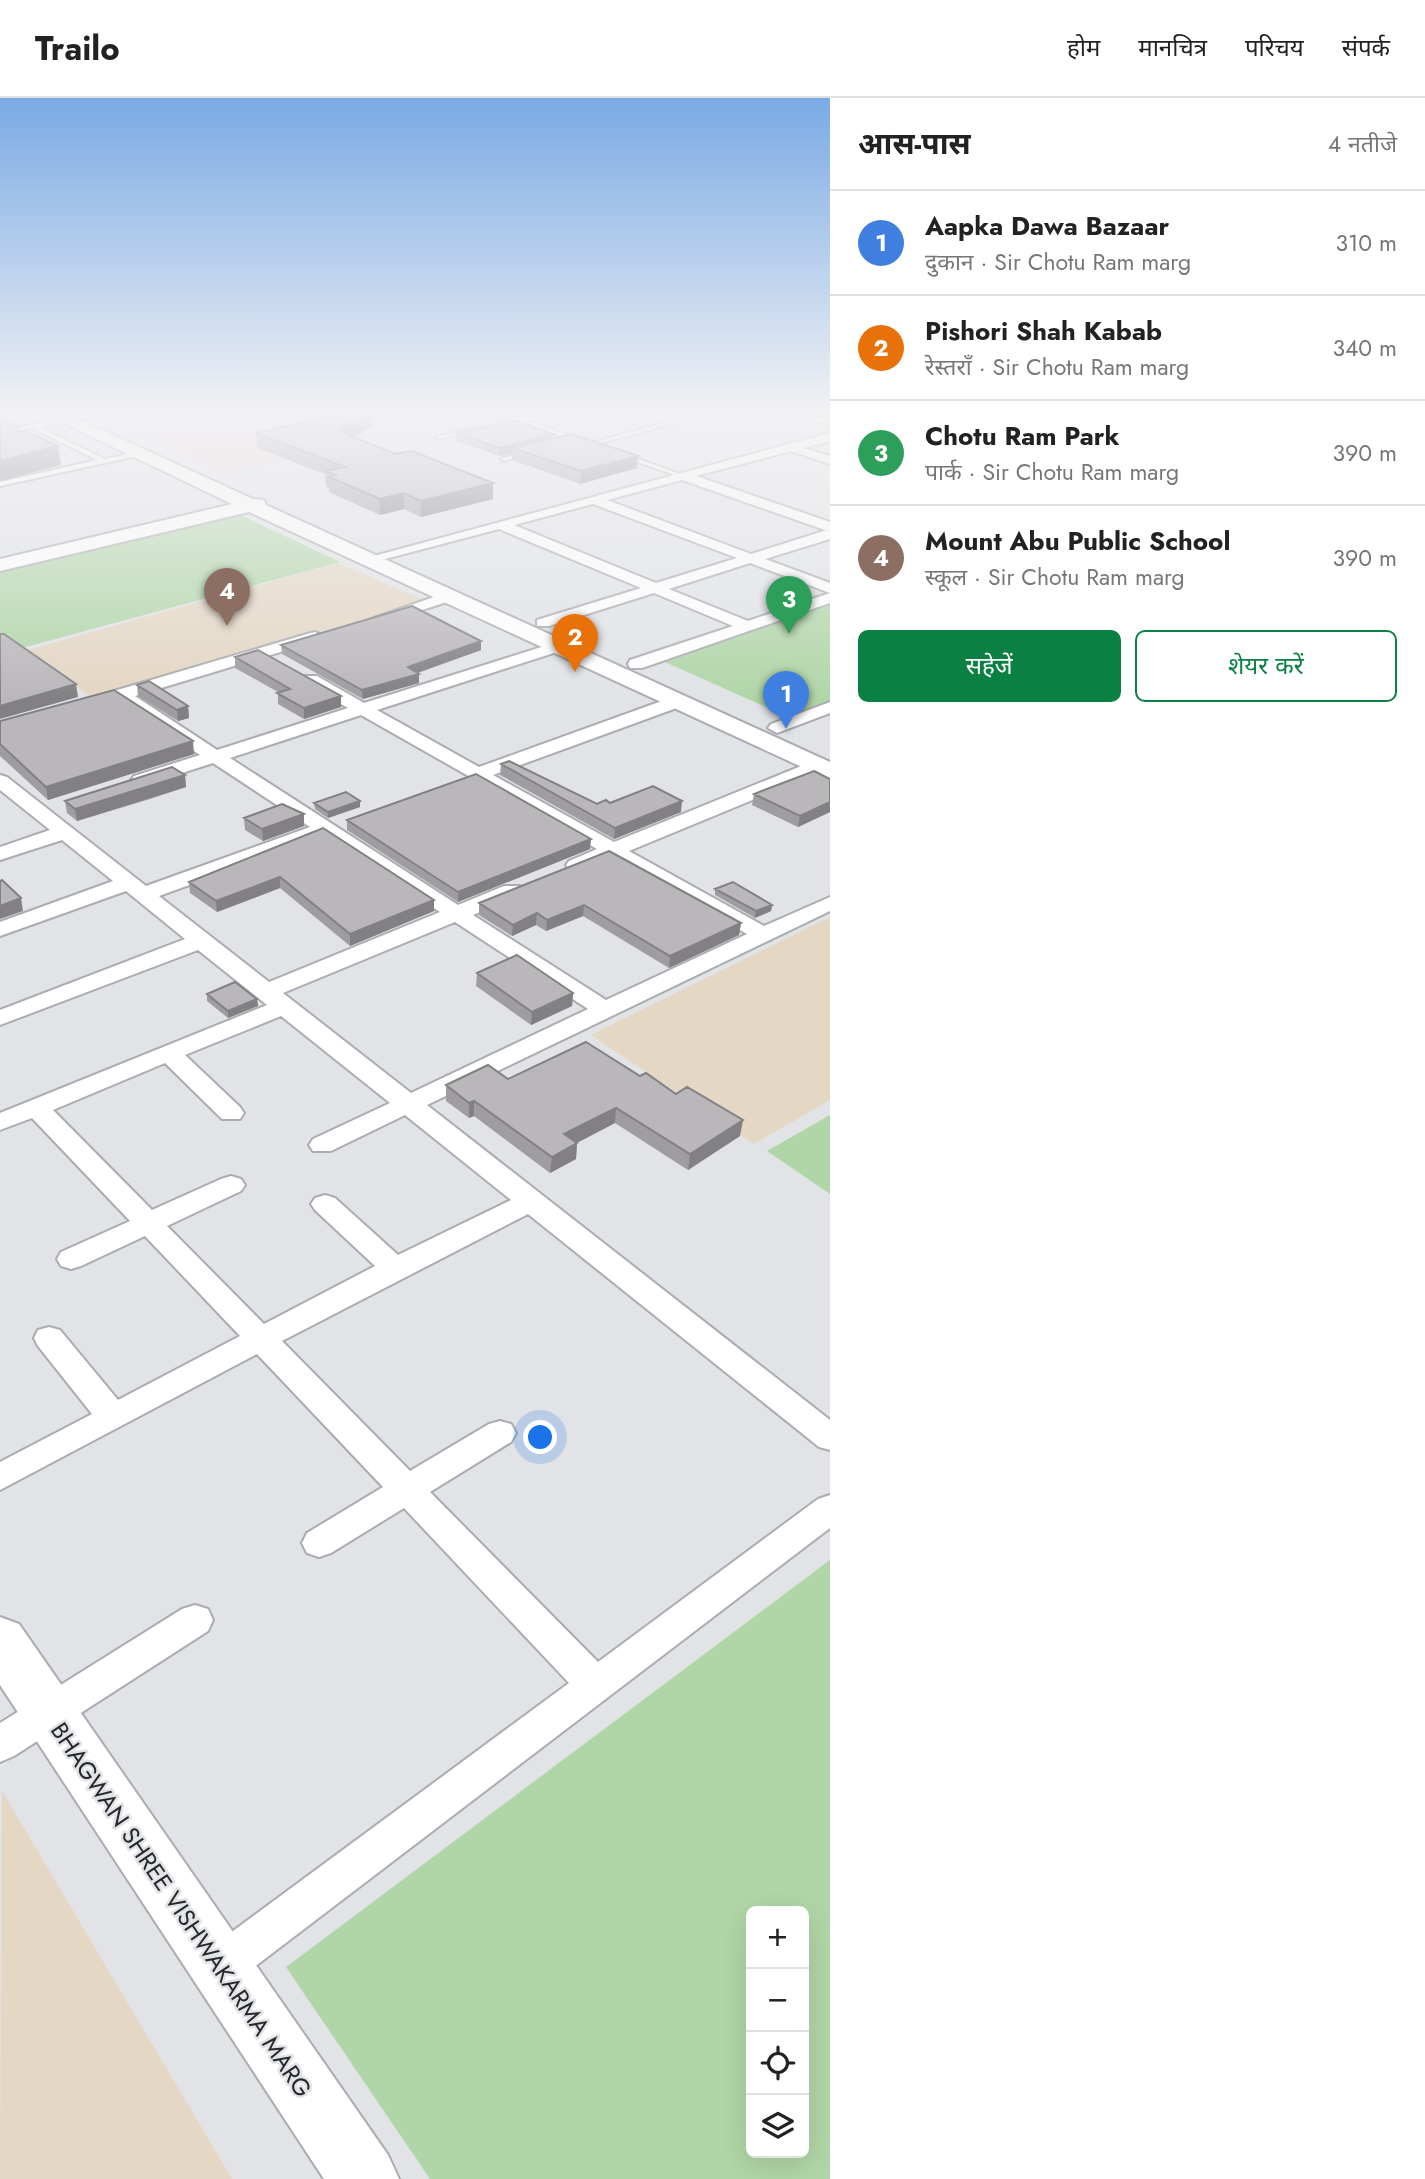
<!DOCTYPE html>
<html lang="hi">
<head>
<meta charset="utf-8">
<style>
	body { margin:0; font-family:Jost,"Noto Sans Devanagari",sans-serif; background:#f2f2f2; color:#222 }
	.controls { position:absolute; right:21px; bottom:21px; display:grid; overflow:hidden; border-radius:10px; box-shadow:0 7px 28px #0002 }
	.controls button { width:63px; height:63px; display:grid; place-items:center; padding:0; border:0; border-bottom:2px solid #e0e0e0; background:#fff; color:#222; font:35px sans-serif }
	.you { position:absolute; left:541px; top:1340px; width:24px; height:24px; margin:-18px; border:5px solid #fff; border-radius:50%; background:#1a73e8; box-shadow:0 0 0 10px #1a73e833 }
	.badge { display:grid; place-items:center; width:46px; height:46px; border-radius:50%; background:#0b8043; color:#fff; font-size:23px; font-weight:700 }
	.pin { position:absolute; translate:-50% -58px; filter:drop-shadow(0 2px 4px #0008) }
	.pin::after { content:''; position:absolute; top:37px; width:24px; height:21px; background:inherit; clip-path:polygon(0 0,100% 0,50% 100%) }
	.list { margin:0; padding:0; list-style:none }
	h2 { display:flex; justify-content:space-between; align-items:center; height:91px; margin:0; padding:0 28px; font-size:30px }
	h2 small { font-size:23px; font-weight:400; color:#767676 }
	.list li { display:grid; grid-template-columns:46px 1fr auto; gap:21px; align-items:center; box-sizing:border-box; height:105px; padding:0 28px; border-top:2px solid #e0e0e0 }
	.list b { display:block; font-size:26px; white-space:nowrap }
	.list p { margin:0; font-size:23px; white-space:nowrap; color:#767676 }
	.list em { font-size:23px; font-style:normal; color:#767676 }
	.actions { display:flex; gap:14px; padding:21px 28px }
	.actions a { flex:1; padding:16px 0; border:2px solid #0b8043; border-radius:10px; text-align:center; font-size:24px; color:#0b8043 }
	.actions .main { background:#0b8043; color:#fff }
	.icon { flex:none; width:38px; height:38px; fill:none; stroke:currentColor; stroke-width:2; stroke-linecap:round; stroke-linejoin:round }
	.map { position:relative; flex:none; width:830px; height:2081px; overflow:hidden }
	header { display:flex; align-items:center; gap:42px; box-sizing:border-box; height:98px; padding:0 35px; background:#fff; border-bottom:2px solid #e0e0e0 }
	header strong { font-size:33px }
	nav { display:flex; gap:38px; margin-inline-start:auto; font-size:24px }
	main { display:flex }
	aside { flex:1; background:#fff }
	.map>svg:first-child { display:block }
	.industrial { fill:#ebd1d8 }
	.education { fill:#e4d7c3 }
	.green { fill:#b0d6a7; fill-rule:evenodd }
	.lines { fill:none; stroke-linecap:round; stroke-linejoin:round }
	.lane-casing { stroke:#aaacb0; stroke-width:4 }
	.street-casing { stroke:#aaacb0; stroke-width:4 }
	.secondary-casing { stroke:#aaacb0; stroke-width:4 }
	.lane { fill:#fff; fill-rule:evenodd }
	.street { fill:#fff; fill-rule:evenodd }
	.secondary { fill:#fff; fill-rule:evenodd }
	.wall { fill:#a09da1 }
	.shaded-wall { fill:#828083 }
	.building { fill:#bab7bb; stroke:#828083; stroke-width:2 }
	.labels { text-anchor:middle; stroke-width:5; stroke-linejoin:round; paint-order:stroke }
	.near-street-label { font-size:24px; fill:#272829; stroke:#e1e3e6 }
</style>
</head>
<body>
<header>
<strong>Trailo</strong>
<nav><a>होम</a><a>मानचित्र</a><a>परिचय</a><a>संपर्क</a></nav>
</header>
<main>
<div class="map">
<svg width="830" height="2081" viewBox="0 0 830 2081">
	<rect width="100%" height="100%" fill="#e1e3e6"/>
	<path class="industrial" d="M86 310H342L405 334 225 375Z"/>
	<path class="education" d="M337 465 427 503 92 600 24 553Z
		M830 819V1002L754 1046 591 937Z
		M2 1693 232 2081H0Z"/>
	<path class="green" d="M239 416 340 464 22 550 0 536V474Z
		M830 507V605L790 620 665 564Z
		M830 1017V1096L767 1053Z
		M830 1462V2081H430L286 1869ZM751 1813H804V2055H751Z"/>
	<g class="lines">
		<g class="lane-casing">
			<path id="lane" d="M484 310C498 310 508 319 521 320 536 321 559 310 576 310L529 323 584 343 579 344 517 323 439 341 436 339 511 320Z
				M721 310H732L590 348 587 346Z
				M772 310H782L824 322 830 321V325H822Z
				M86 316 88 319 39 329 105 361 139 354 141 357 0 388V384L97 362 32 330 18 333 0 326V322L19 329Z
				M527 353 532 354 504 363 501 361Z
				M618 355H622L685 378 680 379 618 357Z"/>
		</g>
		<g class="street-casing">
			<path id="street" d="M830 335V343L804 350 830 358V366L791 353 696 378 830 424V441L765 461 830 485V495L750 465 669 491 748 523 830 495V505L642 570H630L628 566 630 562 733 528 654 495 549 528H537V522L641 490 499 431 366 466 359 462ZM682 382 825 432H827L751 456 607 402ZM593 406 737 460 656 485 514 427Z
				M448 494 456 499 453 502 382 525 374 520Z
				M314 534 320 536V542L135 598 217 652 348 610 305 586 302 582 305 578H317L364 605 551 546H563V552L377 612 479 669 670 600H682L685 604 682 608 493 677 614 744 811 664 818 662 827 668 825 672 629 753 764 828 830 799V813L427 1007 830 1322V1352L819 1349 528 1116 282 1243 410 1373 489 1326 500 1323 511 1326 516 1335 511 1344 430 1394 598 1564 818 1401 830 1397V1430L236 1883 221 1889 206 1883 200 1868 206 1853 569 1585 404 1410 331 1455 319 1459 307 1455 302 1445 307 1435 383 1389 257 1256 0 1392V1364L92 1316 38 1248 34 1240 38 1232 49 1229 60 1232 118 1302 240 1238 145 1138 81 1168 71 1171 61 1168 57 1161 61 1154 130 1123 32 1020 0 1032V1015L267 907 198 852 0 927V912L185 841 126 793 0 838V824L113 783 62 742 0 762V749L50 732 0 692V677L7 679 146 788 310 729 213 665 148 686H134L131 682 134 678 200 657 111 597 114 593ZM361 617 597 751 569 763 566 767 569 771H583L612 760 747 836 606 902 473 817 520 798 523 793 520 788H504L458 807 230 660ZM324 738 440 814 269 884 159 798ZM455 824 588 911 411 995 283 895ZM281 918 390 1005 313 1041 309 1047 313 1053H331L405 1017 511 1102 398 1157 335 1100 325 1097 315 1100 311 1106 315 1112 375 1168 264 1226 167 1128 241 1093 245 1087 241 1081 231 1078 221 1081 152 1112 53 1012 165 965 222 1021H240L244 1015 240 1009 185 957Z
				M830 604V615L777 635 768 630 771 626Z
				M195 1507 208 1511 213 1522 208 1533 14 1658 0 1664V1625L182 1511Z"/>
		</g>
		<g class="secondary-casing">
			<path id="secondary" d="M32 310H54L253 401 264 402 266 407 830 664V682L249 414 0 473V461L232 406Z
				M0 1519 19 1526 388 2057 399 2081H324L0 1587Z"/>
		</g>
		<use href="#lane" class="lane"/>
		<use href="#street" class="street"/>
		<use href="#secondary" class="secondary"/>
	</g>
	<path class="wall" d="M786 310H830L820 318Z
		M372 328 353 339 493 401 421 419 404 411 380 417 329 394V390L326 389 325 376 257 350 256 335Z
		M456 335 553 336 552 341 637 370 580 386 512 362V355L500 358 456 343Z
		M281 547 481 552 418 575 419 576V585L363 601 282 556Z
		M235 559 341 609 304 621 278 606V594L235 570Z
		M137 587 188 608 189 620 178 623 138 598Z
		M0 623 194 656 48 702 0 658Z
		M501 666 597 706 610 705 681 714 614 741 500 677Z
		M185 677 186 689 150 701 77 723 67 715 65 703Z
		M830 681V714L798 729 752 707 754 696Z
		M360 703V709L328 720 315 711 314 705Z
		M244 720 304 728 263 743 245 732Z
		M347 722 590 751 458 804 347 732Z
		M323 730 434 813 350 848 280 790 217 814 190 795 189 784Z
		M609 753 741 825 739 837 669 870 583 818 546 833 536 827 512 838 479 817V805Z
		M715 791 772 807 771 813 755 820 715 797Z
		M477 875 573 895 572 908 531 927 476 888Z
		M207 896 257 901 258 908 228 920 207 903Z
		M640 978 740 1038 688 1072 615 1025 577 1045 576 1061 550 1075 474 1018 469 1020 446 1003V987L508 981Z"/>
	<path class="shaded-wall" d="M821 310H830V316L820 318Z
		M372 313V328L339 348 338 333Z
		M553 336 552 344 512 350V355L500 358V350Z
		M58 348 61 367 0 383V363Z
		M638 358 637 370 580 386 581 373Z
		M493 385V401L421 419V403Z
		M404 395V411L380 417V401Z
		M481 543V552L408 578V569Z
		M419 576V585L363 601 362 592Z
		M76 586 78 599 0 621V608Z
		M341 598V609L304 621V610Z
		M188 608 189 620 178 623 177 612Z
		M193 643 194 656 48 702 46 689Z
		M185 677 186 689 77 723 75 711Z
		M360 703V709L328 720V714Z
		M682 703 681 714 614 741 615 730Z
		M830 704V714L798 729 800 718Z
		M304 716V728L263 743 262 731Z
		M591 741 590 751 458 804V794Z
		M280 779V790L217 814 216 803Z
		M21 800 23 813 0 821V808Z
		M434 802V813L350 848V836Z
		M584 807 583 818 546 833 547 822Z
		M772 807 771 813 755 820 756 813Z
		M537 815 536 827 512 838 513 827Z
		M741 825 739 837 669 870 670 858Z
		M573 895 572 908 531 927 532 914Z
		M257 901 258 908 228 920V913Z
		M474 1003V1018L469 1020V1005Z
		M616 1010 615 1025 563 1052 564 1036Z
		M743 1022 740 1038 688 1072 690 1056Z
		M577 1045 576 1061 550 1075 552 1059Z"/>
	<path class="building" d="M365 310H371L372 313 338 333 396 356 412 353 493 385 421 403 404 395 380 401 329 379 335 377 325 373 345 369 256 335Z
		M0 322 17 329 18 333H25L58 348 0 363Z
		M515 322 553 336 500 350 456 335Z
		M572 336 638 358 581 373 512 350Z
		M412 508 481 543 408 569 419 576 362 592 281 547Z
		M0 536H4L76 586 0 608Z
		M258 552 341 598 304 610 277 595 290 591 235 559Z
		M149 583 188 608 177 612 137 587Z
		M114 592 193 643 46 689 0 646V623Z
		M509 663 597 706 606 702 610 705 653 688 682 703 615 730 501 666Z
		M172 669 185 677 75 711 65 703Z
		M814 673 830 681V704L800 718 754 696Z
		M476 676 591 741 458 794 347 722Z
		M346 694 360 703 328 714 314 705Z
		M282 706 304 716 262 731 244 720Z
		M323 730 434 802 350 836 280 779 216 803 189 784Z
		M609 753 741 825 670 858 584 807 547 822 537 815 513 827 479 805Z
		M2 782 21 800 0 808V783Z
		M733 784 772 807 756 813 715 791Z
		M517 857 573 895 532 914 477 875Z
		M235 884 257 901 228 913 207 896Z
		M586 944 640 978 646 975 676 996 687 989 743 1022 690 1056 616 1010 564 1036 577 1045 552 1059 474 1003 469 1005 446 987 488 967 508 981Z"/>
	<linearGradient id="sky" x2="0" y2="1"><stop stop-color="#7aaae5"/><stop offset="0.52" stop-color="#f2f2f4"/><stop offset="1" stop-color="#f2f2f4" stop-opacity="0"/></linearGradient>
	<rect width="830" height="601" fill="url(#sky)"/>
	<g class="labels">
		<g class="near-street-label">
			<text transform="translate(181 1812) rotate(56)" y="8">BHAGWAN SHREE VISHWAKARMA MARG</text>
		</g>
	</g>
</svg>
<div class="controls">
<button>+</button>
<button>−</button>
<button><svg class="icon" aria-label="locate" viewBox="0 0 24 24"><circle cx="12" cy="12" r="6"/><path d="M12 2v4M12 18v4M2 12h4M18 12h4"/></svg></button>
<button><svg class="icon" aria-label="layers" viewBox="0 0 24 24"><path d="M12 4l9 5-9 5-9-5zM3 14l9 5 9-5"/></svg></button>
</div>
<div class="you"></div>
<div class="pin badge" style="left:786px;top:631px;background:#3f7fe0">1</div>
<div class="pin badge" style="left:575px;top:574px;background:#e8710a">2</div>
<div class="pin badge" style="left:789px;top:536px;background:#2e9e5b">3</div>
<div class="pin badge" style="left:227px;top:528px;background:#8d6e63">4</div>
</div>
<aside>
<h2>आस-पास<small>4 नतीजे</small></h2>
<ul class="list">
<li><span class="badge" style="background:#3f7fe0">1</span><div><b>Aapka Dawa Bazaar</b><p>दुकान · Sir Chotu Ram marg</p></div><em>310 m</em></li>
<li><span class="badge" style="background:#e8710a">2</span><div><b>Pishori Shah Kabab</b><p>रेस्तराँ · Sir Chotu Ram marg</p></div><em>340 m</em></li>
<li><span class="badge" style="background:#2e9e5b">3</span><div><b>Chotu Ram Park</b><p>पार्क · Sir Chotu Ram marg</p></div><em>390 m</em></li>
<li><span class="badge" style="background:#8d6e63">4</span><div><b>Mount Abu Public School</b><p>स्कूल · Sir Chotu Ram marg</p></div><em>390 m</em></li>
</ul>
<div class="actions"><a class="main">सहेजें</a><a>शेयर करें</a></div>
</aside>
</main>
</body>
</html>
